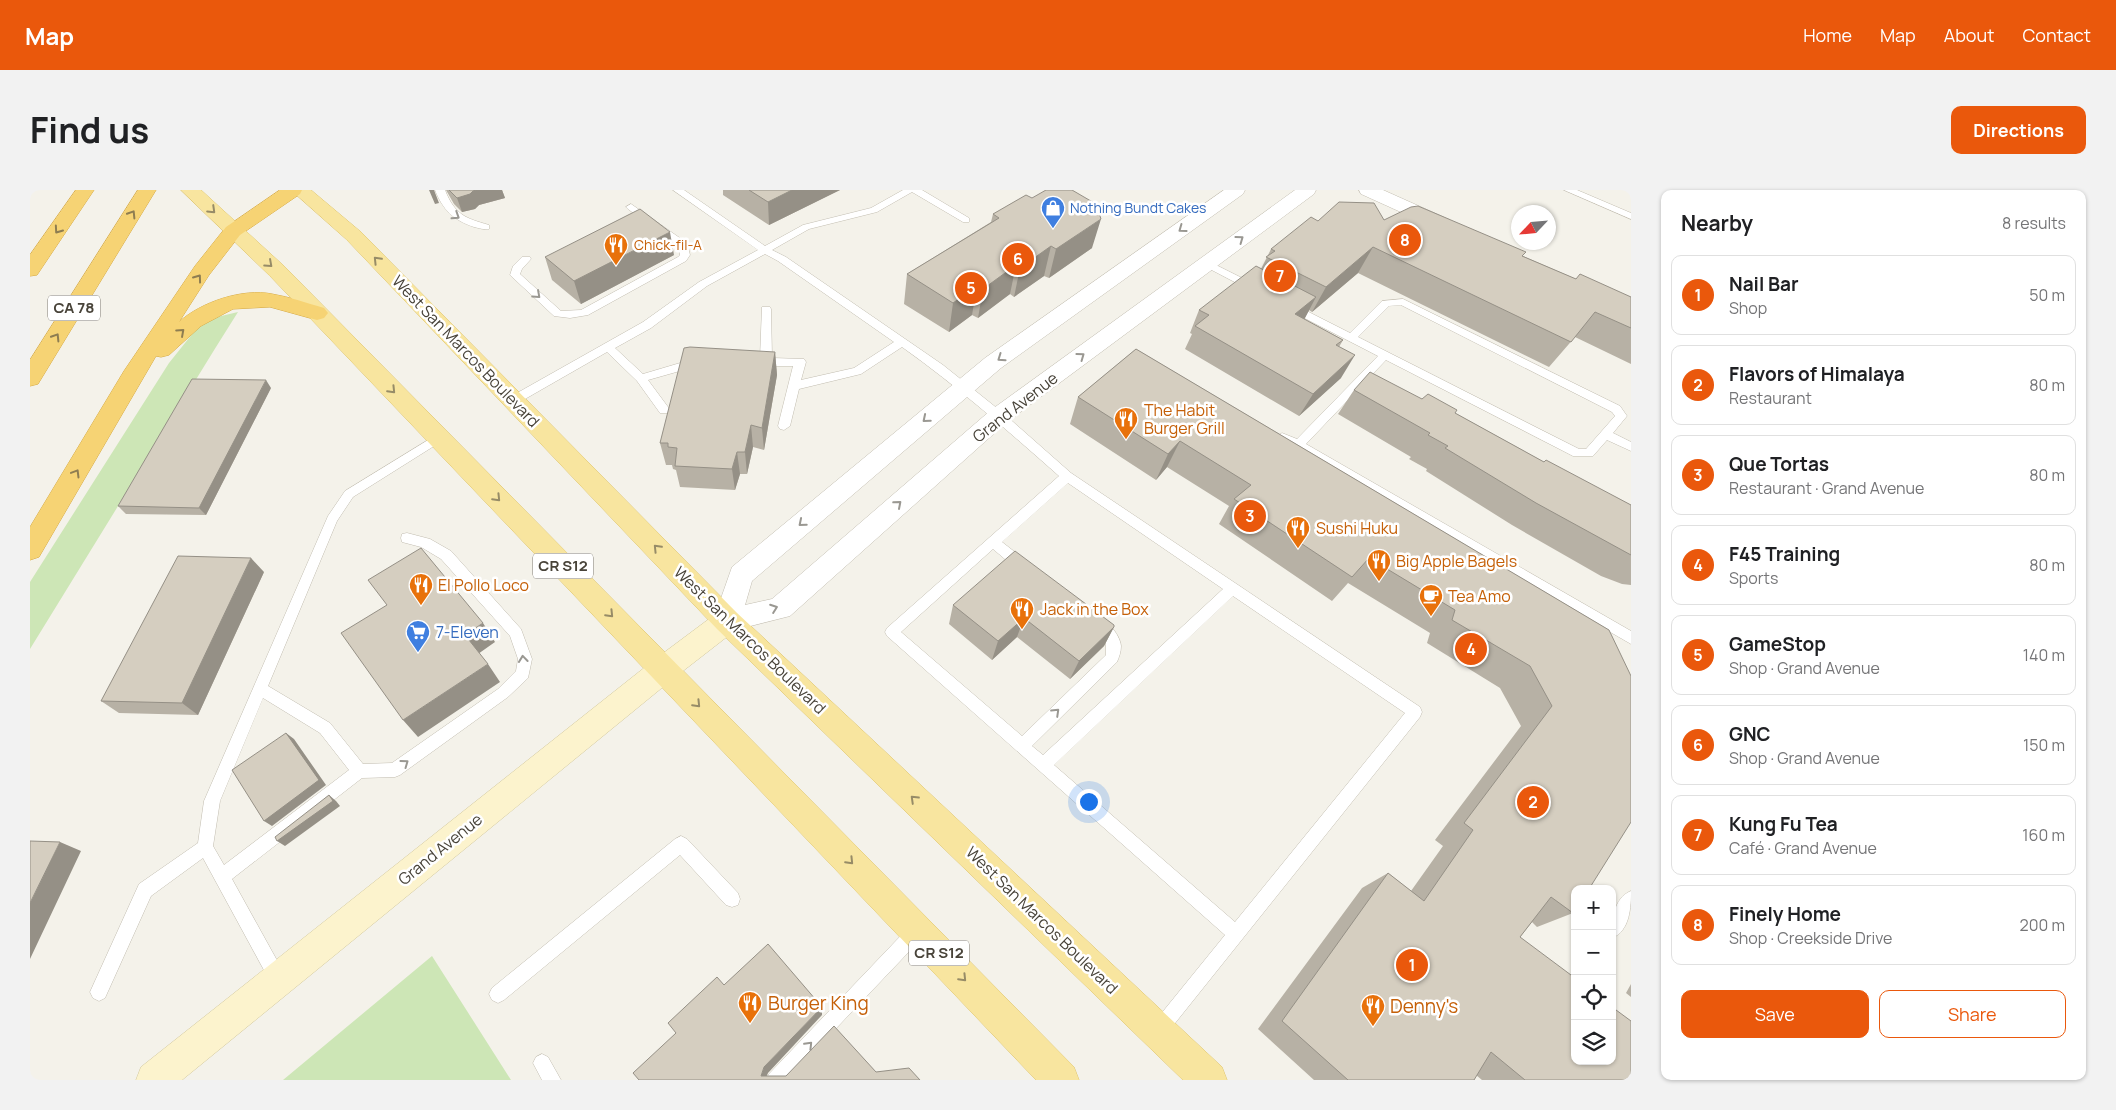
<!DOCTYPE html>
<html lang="en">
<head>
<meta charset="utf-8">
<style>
	body { margin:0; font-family:Manrope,sans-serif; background:#f2f2f2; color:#202124 }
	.controls { position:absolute; right:15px; bottom:15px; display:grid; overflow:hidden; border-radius:10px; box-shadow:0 1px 4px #0004 }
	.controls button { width:45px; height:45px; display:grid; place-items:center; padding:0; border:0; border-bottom:1px solid #e0e0e0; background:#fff; color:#202124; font:25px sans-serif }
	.compass { position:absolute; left:1481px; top:15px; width:45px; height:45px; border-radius:50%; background:#fff; box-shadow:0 1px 4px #0004; rotate:244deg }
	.you { position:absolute; left:1058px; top:611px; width:18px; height:18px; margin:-12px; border:4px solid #fff; border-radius:50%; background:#1a73e8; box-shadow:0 0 0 8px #1a73e833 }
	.badge { display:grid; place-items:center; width:32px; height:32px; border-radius:50%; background:#ea580c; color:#fff; font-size:16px; font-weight:700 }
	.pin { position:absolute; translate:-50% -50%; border:2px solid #fff; box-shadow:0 1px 5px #0006 }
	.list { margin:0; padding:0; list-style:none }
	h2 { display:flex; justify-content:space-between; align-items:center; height:65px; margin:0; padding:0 20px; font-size:21px }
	h2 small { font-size:16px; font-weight:400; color:#757577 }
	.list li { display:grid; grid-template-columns:32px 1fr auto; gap:15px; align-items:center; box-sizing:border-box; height:80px; margin:0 10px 10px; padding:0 10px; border:1px solid #e0e0e0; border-radius:10px }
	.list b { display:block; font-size:19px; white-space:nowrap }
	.list p { margin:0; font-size:16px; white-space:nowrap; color:#757577 }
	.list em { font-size:16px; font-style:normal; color:#757577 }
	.actions { display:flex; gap:10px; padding:15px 20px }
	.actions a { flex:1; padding:11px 0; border:1px solid #ea580c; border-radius:10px; text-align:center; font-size:18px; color:#ea580c }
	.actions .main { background:#ea580c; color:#fff }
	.icon { flex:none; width:28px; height:28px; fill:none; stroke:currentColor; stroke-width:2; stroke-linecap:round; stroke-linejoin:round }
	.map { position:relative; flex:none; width:1601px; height:890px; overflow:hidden; border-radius:10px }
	header { display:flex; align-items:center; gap:30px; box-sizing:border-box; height:70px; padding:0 25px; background:#ea580c; color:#fff }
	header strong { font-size:24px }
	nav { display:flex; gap:28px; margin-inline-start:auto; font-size:18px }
	.intro { display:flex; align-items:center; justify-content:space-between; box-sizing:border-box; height:120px; padding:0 30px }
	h1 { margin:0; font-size:35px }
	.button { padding:12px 22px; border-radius:10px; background:#ea580c; color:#fff; font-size:18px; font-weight:700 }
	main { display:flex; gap:30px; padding:0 30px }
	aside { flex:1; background:#fff; border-radius:10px; box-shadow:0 1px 4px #0004 }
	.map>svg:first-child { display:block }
	.green { fill:#cde6b6 }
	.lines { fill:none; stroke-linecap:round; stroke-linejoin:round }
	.service-casing { stroke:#c2bdb0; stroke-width:1 }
	.minor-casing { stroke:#c2bdb0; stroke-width:1 }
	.tertiary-casing { stroke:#c2bdb0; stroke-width:1 }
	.secondary-casing { stroke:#d1c79c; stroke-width:1 }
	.primary-casing { stroke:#ddc46f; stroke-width:1 }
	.motorway-casing { stroke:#d5a944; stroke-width:1 }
	.service { fill:#fff; fill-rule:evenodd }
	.minor { fill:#fff; fill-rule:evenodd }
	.tertiary { fill:#fff; fill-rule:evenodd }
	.secondary { fill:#fcf3cd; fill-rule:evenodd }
	.primary { fill:#f8e59f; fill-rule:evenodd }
	.motorway { fill:#f6d374; fill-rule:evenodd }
	.wall { fill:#b7b1a5 }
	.shaded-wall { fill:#959086 }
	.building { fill:#d5cec0; stroke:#959086 }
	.oneway { stroke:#978c67 }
	.oneway2 { stroke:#8e7d51 }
	.oneway3 { stroke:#9a9892 }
	.labels { text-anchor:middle; stroke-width:5; stroke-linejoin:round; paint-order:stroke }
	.far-shop-label { font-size:14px; fill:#366cbe; stroke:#fff; text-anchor:start }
	.far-food-label { font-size:14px; fill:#c56008; stroke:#fff; text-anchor:start }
	.shield { fill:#fff; stroke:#7f7b74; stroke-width:1 }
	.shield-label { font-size:15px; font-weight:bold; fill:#484339 }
	.street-label { font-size:16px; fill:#484339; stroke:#fff }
	.food-label { font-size:16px; fill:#c56008; stroke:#fff; text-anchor:start }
	.shop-label { font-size:16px; fill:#366cbe; stroke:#fff; text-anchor:start }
	.near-food-label { font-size:19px; fill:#c56008; stroke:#fff; text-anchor:start }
</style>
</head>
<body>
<header>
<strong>Map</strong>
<nav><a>Home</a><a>Map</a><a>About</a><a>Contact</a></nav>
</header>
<div class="intro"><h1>Find us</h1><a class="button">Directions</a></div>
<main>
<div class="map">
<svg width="1601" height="890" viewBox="0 0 1601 890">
	<rect width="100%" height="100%" fill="#f4f2ea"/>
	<path class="green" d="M208 122 186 157 0 459V392L139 173 167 138 187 127Z
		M402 766 481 890H253Z"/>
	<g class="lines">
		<g class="service-casing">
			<path id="service" d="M405 0H415C425 25 435 28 459 35V39C454 40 449 38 444 37 423 30 413 20 405 0Z
				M643 0H654L735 56 773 35 841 18 873 0H892L939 28V32H933L882 2 847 22 779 39 742 60 756 67 913 175 973 223 1041 283 1390 517 1392 522 1390 527 1134 847 1128 850 1122 847 1119 841 1122 835 1195 745 857 446 855 442 857 438 1029 286C978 241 927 196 872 157L831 184 769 199 760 236 754 240 750 239 748 236 763 176H729L723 172 725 169 730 168 732 117H740L741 119 742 168 774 169 776 172 771 190 824 178 864 152 748 71 735 64 677 96 621 138 585 158 613 184 667 168 671 169 673 172 671 175 618 190 638 217 640 220 638 223H630L607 191 577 162 488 213H480L478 210 480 207 613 132 669 92 728 60ZM1038 293 1193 399 1013 565 1002 556 1087 472C1089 467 1091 462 1091 456 1090 444 1074 424 1061 429L1059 433 1076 452V465L992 546 871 442 963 359 989 381 994 382 999 381 1001 377 999 373 972 352ZM1203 406 1375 523 1205 732 1024 575Z
				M1534 0H1547L1601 23V29Z
				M601 14 657 53 660 65 656 71 558 125 540 128 524 126 480 85 483 76 492 67H500L501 69 492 79 490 84 531 121 551 120 648 67 650 65 648 56 598 19 596 17Z
				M1176 70 1228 96 1229 98 1224 101 1220 100 1172 75V71Z
				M1373 109 1590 216 1597 226 1583 243 1601 252V261L1577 250 1563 266H1543L1356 170 1276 254 1601 441V454L1248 250 1246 247 1252 243 1267 249 1348 166 1257 119 1256 117 1257 115H1265L1320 143 1352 111ZM1371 115 1582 222 1585 226 1556 259H1549L1328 147 1359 116Z
				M408 244 412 245 414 248 412 251 323 307 307 331 238 496 300 533 333 574 362 573 468 499 486 481 488 469 480 446 411 369 391 357 372 352 371 348 372 344 377 343 400 349 421 361 491 439 502 469 498 488 478 507 370 585 365 587 332 588 202 689 254 783 257 789 254 795 248 798 242 795 173 668 121 706 75 808 69 811 63 808 60 802 109 694 168 653 174 611 298 326 315 301ZM233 508 290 543 319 580 194 675 183 656 190 611Z
				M651 646 657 649 708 703 710 709 708 715 702 717 696 715 650 665 474 810 468 813 462 810 459 804 462 798 645 649Z
				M1601 701C1601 717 1600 741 1582 748 1582 731 1583 708 1601 701Z
				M887 733 893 735 895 741 893 747 757 890H736L739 884 881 735Z
				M512 864 518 867 531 890H512L503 873 506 867Z"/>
		</g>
		<g class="minor-casing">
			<path id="minor" d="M1329 0H1353L1420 30 1423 34 1420 38 1413 40 1406 38 1331 4Z"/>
		</g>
		<g class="tertiary-casing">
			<path id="tertiary" d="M1194 0H1215L1213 4 971 178 722 391 715 415 742 409 961 220 1265 0H1286L1284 4 977 232 760 426 697 442 687 439 683 431 702 377 955 168Z"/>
		</g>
		<g class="secondary-casing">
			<path id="secondary" d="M697 420 707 423 711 431 707 439 644 488 152 890H106L111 877 624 470 687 423Z"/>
		</g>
		<g class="primary-casing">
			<path id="primary" d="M151 0H171L254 76 1044 877 1049 890H1006L240 86Z
				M261 0H281L331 42 707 423 1192 877 1197 890H1153L687 439 317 50Z"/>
		</g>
		<g class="motorway-casing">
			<path id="motorway" d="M46 0H64L7 85 0 86V65Z
				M108 0H126L8 194 0 196V170Z
				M250 0H272L270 4 210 45 179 85 149 132C171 112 213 98 242 104 260 107 277 113 294 118L298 123 294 128 287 130 240 117 203 119 171 136 139 165 131 167 126 166 9 367 0 370V337L94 181 165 76 196 37Z"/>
		</g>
		<use href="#service" class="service"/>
		<use href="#minor" class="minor"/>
		<use href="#tertiary" class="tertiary"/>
		<use href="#secondary" class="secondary"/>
		<use href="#primary" class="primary"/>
		<use href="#motorway" class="motorway"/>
	</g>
	<path class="wall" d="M416 0H472L475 8 449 15 445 19 432 22 424 14Z
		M693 0H810L739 35 693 5Z
		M1002 8 1062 58 1019 88 1014 86 984 107 980 104 948 128 942 125 919 142 874 114 877 84 961 32 963 24Z
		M1354 30 1493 66 1546 89 1601 107V174L1545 147 1519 177 1328 83 1282 122 1279 120 1274 129 1313 150 1309 157 1311 188 1269 226 1155 159 1162 144 1160 143 1169 120 1231 79 1241 59 1288 31Z
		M644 65 551 114 522 90 515 67Z
		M1106 159 1579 440 1543 723 1507 737 1502 732 1490 747 1601 890H1452L1446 885 1444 890H1284L1228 839 1332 698 1358 683 1381 701 1413 656 1405 650 1491 536 1470 498 1397 453 1400 443 1318 393 1302 411 1189 334 1199 316 1137 277 1126 290 1040 234 1048 207Z
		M745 162 747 185 734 260 723 257 717 284H710L705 300 650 297 646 280 643 279 642 275H636L630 253Z
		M241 198 176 325 96 324 88 316Z
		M1324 200 1392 209 1425 223 1514 272 1601 315V395L1592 394 1571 386 1482 335 1396 281 1397 279 1379 269 1381 267 1308 224Z
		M234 382 168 525 89 523 71 511Z
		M923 415 1084 437 1074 456 1040 489 987 447 962 470 919 434Z
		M1601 794V807L1596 803Z"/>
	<path class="shaded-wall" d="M399 0H404L409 13 405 14Z
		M446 0H472L475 8 449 15 445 19 432 22 427 8Z
		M762 0H810L739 35 738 12Z
		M1071 29 1062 58 1019 88 1026 59Z
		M640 42 644 65 551 114 544 91Z
		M1021 56 1014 86 984 107 990 78Z
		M1343 57 1328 83 1282 122 1296 97Z
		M986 75 980 104 948 128 953 99Z
		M947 96 942 125 919 142 923 113Z
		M1286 107 1274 130 1265 124Z
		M745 162 747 185 734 260 732 238Z
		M1325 165 1311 188 1269 226 1283 204Z
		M236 190 241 198 176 325 169 318Z
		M721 235 723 257 717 284 715 262Z
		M1150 251 1137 277 1126 290 1138 264Z
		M707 262 710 284 705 300 702 279Z
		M221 368 234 382 168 525 152 513Z
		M994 428 987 447 962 470 968 451Z
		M453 433 465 452 448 464 435 445Z
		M1084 437 1074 456 1040 489 1049 471Z
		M458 474 470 492 388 547 373 530Z
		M256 543 264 549 296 595 242 636 234 631Z
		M299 605 306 611 310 616 255 656 247 651Z
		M30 652 51 661 0 769V713Z
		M792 817V825L738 883 735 890 731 886 734 877Z"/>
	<path class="building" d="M419 0H446L443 1 440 4 427 8Z
		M719 0H762L738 12Z
		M1016 0H1042L1066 14 1071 29 1026 59 1021 56 990 78 986 75 953 99 947 96 923 113 877 84 969 28 963 24 996 5 1002 8Z
		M1309 12 1344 13 1354 30 1381 17 1388 16 1496 62 1492 66 1546 89 1550 84 1601 107V138L1565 122 1541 152 1343 57 1296 97 1236 67 1245 61 1241 59 1281 27 1288 31Z
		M610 19 640 42 544 91 515 67Z
		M1226 76 1286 107 1265 124 1313 150 1306 155 1325 165 1283 204 1165 136 1179 125 1169 120Z
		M660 157 745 162 732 238 721 235 715 262H707L702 279 645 276 647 258 638 257V253H630L654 158Z
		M1106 159 1579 440 1601 486V632L1559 699H1545V721L1543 723 1521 707 1490 747 1545 788V871H1582V817L1601 831V890H1495L1461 862 1444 890H1318L1252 831 1358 683 1394 711 1443 640 1434 633 1522 516 1500 476 1422 430 1425 420 1339 368 1322 387 1204 309 1221 295 1150 251 1138 264 1048 207Z
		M1340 182 1392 209 1398 204 1427 220 1425 223 1514 272 1516 270 1601 315V365L1506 313 1415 258 1418 256 1398 245 1400 243 1324 200Z
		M162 189 236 190 169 318 88 316Z
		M391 358 453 433 435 445 458 474 373 530 311 443 357 415 338 390Z
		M985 361 1084 435V437L1049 471 994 428 968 451 923 415Z
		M148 366 221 368 152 513 71 511Z
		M256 543 289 590 234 631 202 580Z
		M299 605 303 611 247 651 245 647Z
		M0 651 30 652 0 713Z
		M738 754 792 817 734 877 731 886H756L804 836 846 882 879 878 890 890H609L603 883 646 843 638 833 687 787 694 795Z"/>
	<defs><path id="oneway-chevron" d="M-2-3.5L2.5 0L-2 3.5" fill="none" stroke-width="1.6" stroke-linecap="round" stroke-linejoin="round" transform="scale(1.25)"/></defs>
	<g class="oneway">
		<use href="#oneway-chevron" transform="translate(182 20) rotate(44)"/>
		<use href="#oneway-chevron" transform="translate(347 70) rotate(-134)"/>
		<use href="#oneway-chevron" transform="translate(239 74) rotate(42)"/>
		<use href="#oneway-chevron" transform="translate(362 200) rotate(46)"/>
		<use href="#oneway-chevron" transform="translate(467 308) rotate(46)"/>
		<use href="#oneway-chevron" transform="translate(627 358) rotate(-134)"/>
		<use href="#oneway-chevron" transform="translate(580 424) rotate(46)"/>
		<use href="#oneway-chevron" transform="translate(667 514) rotate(46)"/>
		<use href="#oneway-chevron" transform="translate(884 609) rotate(-136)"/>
		<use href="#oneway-chevron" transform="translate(820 671) rotate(46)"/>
		<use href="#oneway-chevron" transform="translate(933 788) rotate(46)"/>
	</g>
	<g class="oneway2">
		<use href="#oneway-chevron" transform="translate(102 24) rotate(-58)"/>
		<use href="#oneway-chevron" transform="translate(28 40) rotate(125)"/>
		<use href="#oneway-chevron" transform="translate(168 88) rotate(-54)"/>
		<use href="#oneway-chevron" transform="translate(151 142) rotate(-42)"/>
		<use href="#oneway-chevron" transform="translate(26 147) rotate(-58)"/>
		<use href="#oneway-chevron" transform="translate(46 283) rotate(-59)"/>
	</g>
	<g class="oneway3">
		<use href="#oneway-chevron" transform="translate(426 26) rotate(33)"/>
		<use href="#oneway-chevron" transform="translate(1152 39) rotate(144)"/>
		<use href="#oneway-chevron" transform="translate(1210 49) rotate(-36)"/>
		<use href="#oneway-chevron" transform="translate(507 105) rotate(42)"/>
		<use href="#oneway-chevron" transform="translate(1051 166) rotate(-36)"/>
		<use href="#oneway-chevron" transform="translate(971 168) rotate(145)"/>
		<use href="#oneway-chevron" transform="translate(896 229) rotate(140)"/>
		<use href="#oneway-chevron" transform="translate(868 314) rotate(-41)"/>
		<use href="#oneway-chevron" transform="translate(772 333) rotate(140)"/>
		<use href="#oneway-chevron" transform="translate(744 418) rotate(-20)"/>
		<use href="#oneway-chevron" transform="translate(493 469) rotate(-96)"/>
		<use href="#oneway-chevron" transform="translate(1026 522) rotate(-44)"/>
		<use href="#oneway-chevron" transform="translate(375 573) rotate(-36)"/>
		<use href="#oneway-chevron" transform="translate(779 855) rotate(-46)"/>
	</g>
	<defs>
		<g id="shop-pin" transform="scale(1.25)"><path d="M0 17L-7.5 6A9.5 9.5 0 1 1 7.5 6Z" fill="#3f7fe0" stroke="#fff"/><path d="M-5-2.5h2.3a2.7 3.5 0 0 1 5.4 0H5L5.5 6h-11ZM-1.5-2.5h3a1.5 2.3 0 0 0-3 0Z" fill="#fff"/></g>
		<g id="restaurant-pin" transform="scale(1.25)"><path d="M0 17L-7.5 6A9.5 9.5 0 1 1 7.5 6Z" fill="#e8710a" stroke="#fff"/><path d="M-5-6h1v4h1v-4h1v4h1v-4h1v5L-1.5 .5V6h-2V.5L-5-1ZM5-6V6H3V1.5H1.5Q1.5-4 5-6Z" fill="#fff"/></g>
		<g id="cafe-pin" transform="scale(1.25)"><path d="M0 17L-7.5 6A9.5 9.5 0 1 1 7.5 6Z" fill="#e8710a" stroke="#fff"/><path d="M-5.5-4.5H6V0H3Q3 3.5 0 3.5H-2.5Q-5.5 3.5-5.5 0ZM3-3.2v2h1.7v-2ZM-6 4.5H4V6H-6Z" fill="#fff"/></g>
		<g id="supermarket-pin" transform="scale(1.25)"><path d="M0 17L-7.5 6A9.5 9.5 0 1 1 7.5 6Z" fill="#3f7fe0" stroke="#fff"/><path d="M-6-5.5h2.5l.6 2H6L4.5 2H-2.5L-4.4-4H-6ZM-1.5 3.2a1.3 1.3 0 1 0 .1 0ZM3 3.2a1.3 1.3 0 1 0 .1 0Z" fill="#fff"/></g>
	</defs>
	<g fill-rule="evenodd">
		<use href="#shop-pin" x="1023" y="18"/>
		<use href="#restaurant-pin" x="586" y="55"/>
		<use href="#restaurant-pin" x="1096" y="229"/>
		<use href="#restaurant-pin" x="1268" y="338"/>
		<use href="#restaurant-pin" x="1349" y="371"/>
		<use href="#restaurant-pin" x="391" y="395"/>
		<use href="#cafe-pin" x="1401" y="406"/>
		<use href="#restaurant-pin" x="992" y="419"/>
		<use href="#supermarket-pin" x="388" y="442"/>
		<use href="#restaurant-pin" x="720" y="813"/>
		<use href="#restaurant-pin" x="1343" y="816"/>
	</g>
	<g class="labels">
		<g class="far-shop-label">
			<text x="1040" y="23">Nothing Bundt Cakes</text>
		</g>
		<g class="far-food-label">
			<text x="604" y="60">Chick-fil-A</text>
		</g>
		<g class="shield">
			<rect x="18" y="105.5" width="52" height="25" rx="4"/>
			<rect x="503" y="363.5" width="60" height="25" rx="4"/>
			<rect x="879" y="750.5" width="60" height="25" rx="4"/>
		</g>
		<g class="shield-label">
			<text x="44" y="123">CA 78</text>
			<text x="533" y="381">CR S12</text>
			<text x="909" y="768">CR S12</text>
		</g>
		<g class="street-label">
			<text transform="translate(436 161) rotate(46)" y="6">West San Marcos Boulevard</text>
			<text transform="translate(985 217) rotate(-38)" y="6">Grand Avenue</text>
			<text transform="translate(720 450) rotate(44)" y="6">West San Marcos Boulevard</text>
			<text transform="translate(410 659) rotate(-39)" y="6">Grand Avenue</text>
			<text transform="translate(1012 730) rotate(44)" y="6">West San Marcos Boulevard</text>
		</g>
		<g class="food-label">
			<text x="1114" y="226">The Habit<tspan x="1114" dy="18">Burger Grill</tspan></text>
			<text x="1286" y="344">Sushi Huku</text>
			<text x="1366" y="377">Big Apple Bagels</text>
			<text x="408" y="401">El Pollo Loco</text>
			<text x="1418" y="412">Tea Amo</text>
			<text x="1010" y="425">Jack in the Box</text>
		</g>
		<g class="shop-label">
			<text x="406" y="448">7-Eleven</text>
		</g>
		<g class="near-food-label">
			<text x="738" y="820">Burger King</text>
			<text x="1360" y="823">Denny's</text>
		</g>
	</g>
</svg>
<div class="controls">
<button>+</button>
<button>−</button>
<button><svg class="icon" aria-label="locate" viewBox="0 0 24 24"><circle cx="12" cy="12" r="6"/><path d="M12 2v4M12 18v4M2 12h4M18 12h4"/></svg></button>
<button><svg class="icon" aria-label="layers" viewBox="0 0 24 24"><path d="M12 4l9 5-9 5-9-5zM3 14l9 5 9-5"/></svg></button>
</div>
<svg class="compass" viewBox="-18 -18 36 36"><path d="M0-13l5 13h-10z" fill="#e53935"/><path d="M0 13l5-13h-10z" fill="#757577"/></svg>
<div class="you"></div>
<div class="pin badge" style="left:1382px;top:775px">1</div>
<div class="pin badge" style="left:1503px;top:612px">2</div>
<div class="pin badge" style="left:1220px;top:326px">3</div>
<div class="pin badge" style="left:1441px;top:459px">4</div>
<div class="pin badge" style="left:941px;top:98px">5</div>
<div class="pin badge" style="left:988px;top:69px">6</div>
<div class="pin badge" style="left:1250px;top:86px">7</div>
<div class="pin badge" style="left:1375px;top:50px">8</div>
</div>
<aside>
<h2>Nearby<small>8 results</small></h2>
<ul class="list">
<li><span class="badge">1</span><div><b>Nail Bar</b><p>Shop</p></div><em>50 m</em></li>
<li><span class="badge">2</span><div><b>Flavors of Himalaya</b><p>Restaurant</p></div><em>80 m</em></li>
<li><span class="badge">3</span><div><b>Que Tortas</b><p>Restaurant · Grand Avenue</p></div><em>80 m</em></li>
<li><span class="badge">4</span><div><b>F45 Training</b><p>Sports</p></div><em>80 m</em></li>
<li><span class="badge">5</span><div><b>GameStop</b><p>Shop · Grand Avenue</p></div><em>140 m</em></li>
<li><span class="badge">6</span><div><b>GNC</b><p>Shop · Grand Avenue</p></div><em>150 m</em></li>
<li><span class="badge">7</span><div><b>Kung Fu Tea</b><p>Café · Grand Avenue</p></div><em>160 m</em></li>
<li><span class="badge">8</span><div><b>Finely Home</b><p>Shop · Creekside Drive</p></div><em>200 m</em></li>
</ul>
<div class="actions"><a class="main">Save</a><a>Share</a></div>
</aside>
</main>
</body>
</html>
